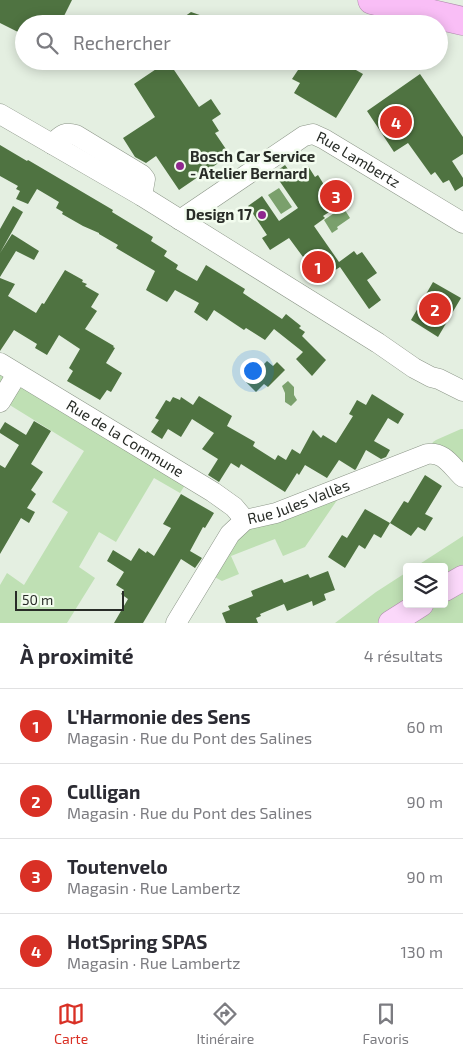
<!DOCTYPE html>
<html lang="fr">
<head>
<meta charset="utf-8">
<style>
	body { margin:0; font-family:"Exo 2",sans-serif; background:#f7f7f7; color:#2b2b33 }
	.controls { position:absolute; right:15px; bottom:15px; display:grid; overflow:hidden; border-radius:5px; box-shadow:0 2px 12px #0003 }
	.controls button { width:45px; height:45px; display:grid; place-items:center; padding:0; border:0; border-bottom:1px solid #e1e1e2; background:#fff; color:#2b2b33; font:25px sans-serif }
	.scale { position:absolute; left:15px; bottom:12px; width:109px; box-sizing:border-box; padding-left:5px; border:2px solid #282c27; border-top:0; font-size:14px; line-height:18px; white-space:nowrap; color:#282c27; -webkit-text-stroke:4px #f2fcee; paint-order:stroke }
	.you { position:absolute; left:252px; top:370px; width:18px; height:18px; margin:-12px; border:4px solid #fff; border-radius:50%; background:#1a73e8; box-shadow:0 0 0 8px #1a73e833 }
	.badge { display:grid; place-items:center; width:32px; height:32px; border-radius:50%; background:#d93025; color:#fff; font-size:16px; font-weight:700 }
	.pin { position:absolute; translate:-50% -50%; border:2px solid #fff; box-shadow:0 1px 5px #0006 }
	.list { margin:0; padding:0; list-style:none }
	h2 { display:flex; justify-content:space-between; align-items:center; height:65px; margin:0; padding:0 20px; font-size:21px }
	h2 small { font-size:16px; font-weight:400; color:#7c7c81 }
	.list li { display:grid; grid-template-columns:32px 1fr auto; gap:15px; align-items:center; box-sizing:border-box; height:75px; padding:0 20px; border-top:1px solid #e1e1e2 }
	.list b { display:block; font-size:19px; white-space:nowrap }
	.list p { margin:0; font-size:16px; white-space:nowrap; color:#7c7c81 }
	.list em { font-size:16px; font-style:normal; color:#7c7c81 }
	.icon { flex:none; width:28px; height:28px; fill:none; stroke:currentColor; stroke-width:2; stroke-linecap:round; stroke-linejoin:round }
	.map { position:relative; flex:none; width:463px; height:623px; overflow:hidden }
	.search { position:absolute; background:#fff; box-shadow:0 2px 12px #0003; left:15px; right:15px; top:15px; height:55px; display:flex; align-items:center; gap:12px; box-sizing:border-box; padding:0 18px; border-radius:28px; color:#7c7c81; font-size:19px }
	.sheet { height:365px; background:#fff }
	nav { display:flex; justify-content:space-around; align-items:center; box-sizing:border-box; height:70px; border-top:1px solid #e1e1e2; background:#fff; font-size:14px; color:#7c7c81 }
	nav a { display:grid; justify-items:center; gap:2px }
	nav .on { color:#d93025 }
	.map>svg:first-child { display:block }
	.green { fill:#bfe0b4 }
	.water { fill:#7aa06c }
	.building { fill:#4f7341 }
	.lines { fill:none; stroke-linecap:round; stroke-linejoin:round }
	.minor-casing { stroke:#8c9688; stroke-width:21 }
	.major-casing { stroke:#b08bae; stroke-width:26 }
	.highway-casing { stroke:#b08bae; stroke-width:29 }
	.minor { stroke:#fff; stroke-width:20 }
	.major { stroke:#fbd8fa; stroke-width:25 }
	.highway { stroke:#f9bef6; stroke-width:28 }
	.poi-dot { fill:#8f288e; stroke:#f2fcee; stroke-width:2 }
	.labels { text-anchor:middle; stroke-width:5; stroke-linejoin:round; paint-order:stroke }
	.poi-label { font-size:15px; font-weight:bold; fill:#282c27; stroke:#f2fcee; text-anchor:start }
	.street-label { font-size:15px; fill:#282c27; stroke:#f2fcee }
</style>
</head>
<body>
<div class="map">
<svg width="463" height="623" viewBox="0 0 463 623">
	<rect width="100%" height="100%" fill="#e4efe1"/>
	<path class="green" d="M0 363 190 477 180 493 154 478 116 542 99 532 79 567 95 578 67 623H0V585L7 573 24 585 68 512 52 502 84 451 0 399Z
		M461 429H463V477L427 454 433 442 436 440Z
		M342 493 305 547 283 556 275 539 231 556 239 574 222 581 207 573 230 534Z
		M463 536V623H335L376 592 407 572V604H444V567H415Z"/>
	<path class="water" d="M279 188 292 207 281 214 268 195Z
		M343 207 350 218 337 227 338 229 332 233 324 220Z
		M288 381 294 387V395L297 400 291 406 285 402V393L282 386Z"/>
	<path class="building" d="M0 0H72L60 24H24V35L0 23Z
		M191 12 220 22V24H174Z
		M168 61 199 107 211 99 221 114 212 120 219 131 215 133 230 155 179 190 156 156 146 163 135 157 123 138 155 117 134 84Z
		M304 61H340L363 74 336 118 294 93 300 83 292 79Z
		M420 74 463 137V154L452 161 463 178V186L455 191 449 180 443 183 435 172 431 175 408 143 394 152 367 111Z
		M0 145 27 161 28 160 113 210 112 212 153 237 151 241 167 251 164 256 178 265 176 269 197 281 206 265 245 289 243 293 282 319 286 314 301 326 299 328 305 332 302 336 326 360 312 376 296 359 303 352 274 329 265 340 246 328 244 330 214 310 207 321 194 312 199 303 175 290 167 302 146 290 155 271 116 248 118 245 99 234V233L83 226 62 214 63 212 56 208 59 202 37 189 28 204 16 199 20 191 16 189 18 186 0 176Z
		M285 165 293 176 308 166 315 177 318 175 326 188 336 181 348 200 323 216 325 218 314 226 339 262 354 251 357 255 362 252 377 273 367 280 381 300 369 309 340 267 320 280 289 238 270 250 262 238 267 235 248 206 262 196 279 221 298 208 274 173Z
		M13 206 23 212 0 253V229Z
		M12 234 39 251 34 260 16 251 0 277V253Z
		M65 270 83 280 82 282 87 284 85 286 99 294 91 307 97 311 85 329 114 346 113 347 115 348 106 363 122 373 111 392 107 390 100 400 67 381 73 371 69 368 80 349 59 335 47 355 35 348 37 344 14 330 0 351V278L15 284 8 296 36 313 42 303 44 304Z
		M433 282 461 298 438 337 411 320Z
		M267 361 273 366 277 362 285 370 268 387 264 384 256 392 246 382Z
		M372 394 404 414 398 424 388 418 374 441 390 450 386 457 381 459 366 450 356 469 355 470 339 460 327 478 305 465 299 475 297 473 285 492 241 464 239 468 231 463 219 482 208 475 218 459 202 449 214 433 192 419 181 437 168 429 162 439 151 432 159 420 155 418 166 400 170 402 173 397 180 400 181 397 193 405 199 396 232 416 227 426 255 442 253 446 275 460 278 455 286 460 292 449 300 454 313 430 321 438 323 435 336 443 353 416 349 414 357 400 366 405Z
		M34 421 51 431 31 464 43 472 31 490 36 494 27 508 35 512 29 523 21 518 0 554V465L5 468 19 445 0 433V430L5 422 26 435Z
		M425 475 442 486 425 514 433 518 425 531 418 527 411 536 390 523 404 501 408 503Z
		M181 494 214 513 205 528 203 527 190 551 202 558 195 568 181 559 143 623H114L128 599 121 594 124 590 116 585 124 572 107 561 113 550 131 561 139 548 146 553 147 551 154 556 171 528 163 524Z
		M365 509 390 523 381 538 374 534 365 549 359 545 345 568 328 557 342 535 347 538Z
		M328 571 335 590 324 594 326 600 313 606 312 601 287 611 284 604 260 614 261 616 256 618 258 623H226L222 613 230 610 228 606 253 596 251 591 282 579 284 583 308 574 310 578Z"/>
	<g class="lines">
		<g class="minor-casing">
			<g id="minor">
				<path d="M0 114 142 196 378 343 414 368 431 377 439 379 463 391"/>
				<path d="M52 144C61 136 63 131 76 135L142 175 145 179 142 196"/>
				<path id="s1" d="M180 220 304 136 313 134 324 139 463 223"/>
				<path id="s2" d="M0 363 213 492 234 507 245 520"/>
				<path d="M0 402 17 374"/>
				<path id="s3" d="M176 623 230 534 245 520 276 513 427 454C444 451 452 467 463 477"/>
			</g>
		</g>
		<g class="major-casing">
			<path id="major" d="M444 589 463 578
				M391 623 421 604"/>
		</g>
		<g class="highway-casing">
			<path id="highway" d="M372 0 463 21"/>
		</g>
		<use href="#minor" class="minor"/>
		<use href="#major" class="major"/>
		<use href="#highway" class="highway"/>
	</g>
	<g class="poi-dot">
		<circle cx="180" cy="166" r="5"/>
		<circle cx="262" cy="215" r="5"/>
	</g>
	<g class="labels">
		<g class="poi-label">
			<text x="190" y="162">Bosch Car Service<tspan x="190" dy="17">- Atelier Bernard</tspan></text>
			<text x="252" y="220" text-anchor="end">Design 17</text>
		</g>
		<g class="street-label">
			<text dy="5" stroke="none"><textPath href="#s1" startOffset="211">Rue Lambertz</textPath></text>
			<text dy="5" stroke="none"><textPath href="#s2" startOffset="146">Rue de la Commune</textPath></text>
			<text dy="5" stroke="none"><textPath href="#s3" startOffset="181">Rue Jules Vallès</textPath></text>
		</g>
	</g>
</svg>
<div class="controls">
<button><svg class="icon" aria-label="layers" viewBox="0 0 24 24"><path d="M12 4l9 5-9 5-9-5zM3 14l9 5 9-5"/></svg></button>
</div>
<div class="scale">50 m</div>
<div class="you"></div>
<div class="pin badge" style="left:318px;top:267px">1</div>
<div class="pin badge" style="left:435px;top:309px">2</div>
<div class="pin badge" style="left:336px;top:196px">3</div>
<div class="pin badge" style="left:396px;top:122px">4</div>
<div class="search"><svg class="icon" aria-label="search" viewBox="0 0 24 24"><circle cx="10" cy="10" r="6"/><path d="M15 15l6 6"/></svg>Rechercher</div>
</div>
<section class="sheet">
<h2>À proximité<small>4 résultats</small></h2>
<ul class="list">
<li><span class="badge">1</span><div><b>L'Harmonie des Sens</b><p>Magasin · Rue du Pont des Salines</p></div><em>60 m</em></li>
<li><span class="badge">2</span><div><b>Culligan</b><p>Magasin · Rue du Pont des Salines</p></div><em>90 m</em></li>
<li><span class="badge">3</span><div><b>Toutenvelo</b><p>Magasin · Rue Lambertz</p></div><em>90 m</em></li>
<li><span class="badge">4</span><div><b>HotSpring SPAS</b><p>Magasin · Rue Lambertz</p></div><em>130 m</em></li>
</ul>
</section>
<nav>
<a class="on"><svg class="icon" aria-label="map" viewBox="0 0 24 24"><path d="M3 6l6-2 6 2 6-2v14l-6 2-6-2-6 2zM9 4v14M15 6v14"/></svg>Carte</a>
<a><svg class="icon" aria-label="directions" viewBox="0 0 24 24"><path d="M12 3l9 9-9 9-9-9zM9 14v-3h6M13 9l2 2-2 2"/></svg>Itinéraire</a>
<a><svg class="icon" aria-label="saved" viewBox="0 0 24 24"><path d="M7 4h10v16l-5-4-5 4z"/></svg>Favoris</a>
</nav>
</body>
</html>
